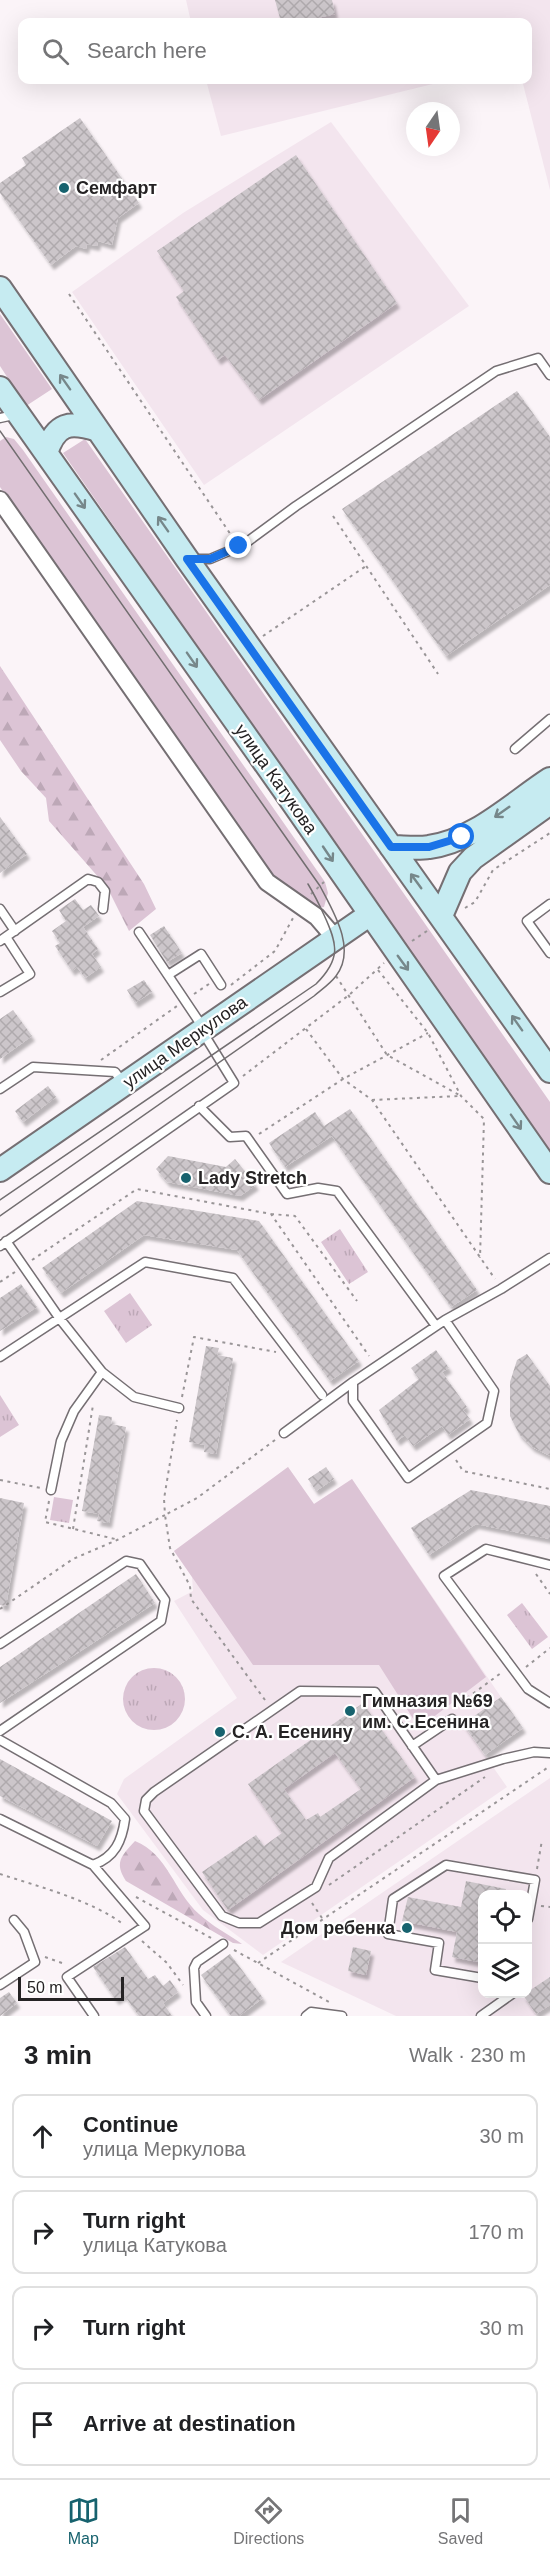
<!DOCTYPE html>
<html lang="en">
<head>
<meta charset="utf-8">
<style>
	body { margin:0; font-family:Arial,sans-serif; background:#f2f2f2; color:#202124 }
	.controls { position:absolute; right:18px; bottom:18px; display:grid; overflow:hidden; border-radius:12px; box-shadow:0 6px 24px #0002 }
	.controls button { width:54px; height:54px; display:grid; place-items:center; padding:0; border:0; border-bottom:2px solid #e0e0e0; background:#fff; color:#202124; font:30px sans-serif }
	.compass { position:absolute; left:406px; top:102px; width:54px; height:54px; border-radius:50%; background:#fff; box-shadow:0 6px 24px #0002; rotate:193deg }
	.scale { position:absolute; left:18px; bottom:15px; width:106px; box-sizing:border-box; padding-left:6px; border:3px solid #252324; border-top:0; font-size:16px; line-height:21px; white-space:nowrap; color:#252324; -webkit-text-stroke:4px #fff; paint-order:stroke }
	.stop { position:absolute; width:18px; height:18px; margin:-14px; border:4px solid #1a73e8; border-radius:50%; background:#fff }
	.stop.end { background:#1a73e8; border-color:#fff; box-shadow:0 2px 6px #0008 }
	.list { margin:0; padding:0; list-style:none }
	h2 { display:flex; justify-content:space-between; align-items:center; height:78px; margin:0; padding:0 24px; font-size:26px }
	h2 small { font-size:20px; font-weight:400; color:#757577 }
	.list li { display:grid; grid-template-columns:39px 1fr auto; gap:18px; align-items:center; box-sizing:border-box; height:84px; margin:0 12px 12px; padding:0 12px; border:2px solid #e0e0e0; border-radius:12px }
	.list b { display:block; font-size:22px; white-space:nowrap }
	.list p { margin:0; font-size:20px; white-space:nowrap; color:#757577 }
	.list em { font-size:20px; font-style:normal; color:#757577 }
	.icon { flex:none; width:33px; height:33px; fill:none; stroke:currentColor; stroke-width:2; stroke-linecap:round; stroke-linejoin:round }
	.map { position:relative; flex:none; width:550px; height:2016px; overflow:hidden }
	.search { position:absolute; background:#fff; box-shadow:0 6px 24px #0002; left:18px; right:18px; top:18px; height:66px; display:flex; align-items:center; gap:15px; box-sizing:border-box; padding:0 21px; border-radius:12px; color:#757577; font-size:22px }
	.sheet { height:462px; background:#fff }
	nav { display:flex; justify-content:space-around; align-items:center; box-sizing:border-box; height:84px; border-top:2px solid #e0e0e0; background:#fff; font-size:16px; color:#757577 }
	nav a { display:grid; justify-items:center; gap:3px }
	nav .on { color:#17626e }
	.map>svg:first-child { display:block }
	.built { fill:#f3e5ee; fill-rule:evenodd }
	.grass { fill:#dcc4d5 }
	.forest { fill:url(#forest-firs) }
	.park { fill:url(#park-tufts) }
	.building { fill:url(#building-cross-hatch); fill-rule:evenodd; filter:url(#shadow) }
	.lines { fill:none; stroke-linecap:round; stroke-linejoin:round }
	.lane-casing { stroke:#756f73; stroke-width:11 }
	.street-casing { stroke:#756f73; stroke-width:20 }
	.secondary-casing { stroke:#756f73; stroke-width:26 }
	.path { stroke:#999597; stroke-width:2; stroke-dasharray:3 4.5; stroke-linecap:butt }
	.lane { stroke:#fff; stroke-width:8 }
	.street { stroke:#fff; stroke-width:16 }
	.secondary { stroke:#c6ebf1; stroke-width:22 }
	.tram { stroke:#726e70; stroke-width:1.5 }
	.oneway { stroke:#76878a }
	.route { stroke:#1a73e8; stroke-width:8 }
	.poi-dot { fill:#17626e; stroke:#fff; stroke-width:2 }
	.labels { text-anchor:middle; stroke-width:4.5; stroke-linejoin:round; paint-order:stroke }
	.poi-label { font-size:18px; font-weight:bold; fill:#252324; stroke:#fff; text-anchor:start }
	.street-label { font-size:18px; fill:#252324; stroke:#fff }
</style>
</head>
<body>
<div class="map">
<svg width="550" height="2016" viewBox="0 0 550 2016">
	<defs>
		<pattern id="forest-firs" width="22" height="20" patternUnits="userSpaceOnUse" patternTransform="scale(1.5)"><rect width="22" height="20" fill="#dcc4d5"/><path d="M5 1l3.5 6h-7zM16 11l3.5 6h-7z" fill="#bda8b7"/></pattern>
		<pattern id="park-tufts" width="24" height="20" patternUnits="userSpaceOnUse" patternTransform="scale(1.5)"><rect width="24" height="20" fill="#dcc4d5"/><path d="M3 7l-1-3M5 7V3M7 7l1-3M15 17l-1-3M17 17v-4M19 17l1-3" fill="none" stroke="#bda8b7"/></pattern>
		<pattern id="building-cross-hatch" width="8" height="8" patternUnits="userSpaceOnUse" patternTransform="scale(1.5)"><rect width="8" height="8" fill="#ccc6ca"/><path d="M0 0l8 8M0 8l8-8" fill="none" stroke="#afaaad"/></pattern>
		<filter id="shadow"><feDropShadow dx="3" dy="5" stdDeviation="1.5" flood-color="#0004"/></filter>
	</defs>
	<rect width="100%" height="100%" fill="#fbf4f8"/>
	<path class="built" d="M186 0H550V190L522 80H528V22H191Z
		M206 80H449L221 136Z
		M331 122 469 306 204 485 72 292 183 213Z
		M288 1467 314 1504 352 1479 501 1697 463 1724 507 1787 263 1955 203 1910 117 1794 124 1779 237 1698 174 1601 193 1591 192 1577 174 1551Z
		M550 1778V2005L534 2016H396L281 1962ZM482 1894H528V1994H482Z"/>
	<path class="grass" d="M0 314 52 389 26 406 0 366Z
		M6 437 14 439 23 450 325 882 328 893 324 907 312 909 267 870 0 487V441Z
		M85 439 550 1102V1154L63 453Z
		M288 1467 314 1504 352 1479 486 1677 419 1728 379 1665H253L174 1551Z"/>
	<path class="forest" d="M0 666 144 884 156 909 129 931 107 887 49 821 46 798 21 771 0 740Z
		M135 1841C168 1854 174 1892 199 1914 212 1926 228 1934 242 1944L233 1943 126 1881C114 1863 121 1856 135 1841Z"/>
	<path class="park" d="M340 1229 368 1272 349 1284 321 1242Z
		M130 1293 152 1325 126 1343 104 1311Z
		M0 1395 19 1425 0 1437Z
		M54 1497 73 1500 69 1523 50 1520Z
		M522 1603 548 1637 532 1649 507 1615Z
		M123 1699a31 31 0 1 1 62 0a31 31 0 1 1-62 0Z"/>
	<path class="building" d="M275 0H332L335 14 300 22H281Z
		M80 118 139 203 118 218 112 245 98 241 97 246 87 244 86 249 76 246 51 265 0 193V183L26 165 22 158Z
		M296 155 397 303 259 400 225 355 218 360 176 297 184 291 157 251Z
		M517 391 550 437V585L446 656 342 509Z
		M0 817 27 854 0 873Z
		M75 899 83 910 91 905 99 916 83 927 98 949 92 954 101 967 85 978 77 967 72 971 55 946 60 943 52 931 66 921 59 910Z
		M164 926 182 953 167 962 150 935Z
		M144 980 152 992 135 1003 127 990Z
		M13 1010 32 1036 0 1059V1019Z
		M48 1086 56 1097 23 1122 15 1111Z
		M350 1109 477 1290 451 1307 332 1136 285 1167 269 1143 315 1112 324 1126Z
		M168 1156 226 1167 235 1159 256 1185 240 1196 167 1182 156 1169Z
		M137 1201 259 1221 359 1361 330 1381 237 1250 144 1235 61 1293 42 1268Z
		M21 1284 37 1307 0 1331V1298Z
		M206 1346 219 1348 217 1355 233 1358 216 1454 204 1452 205 1445 189 1442Z
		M436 1350 449 1368 442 1372 467 1407 463 1410 470 1419 448 1435 442 1426 413 1446 405 1435 397 1441 379 1410 419 1379 411 1368Z
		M527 1354 550 1386V1456L532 1447 519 1434 510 1416V1382L517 1360Z
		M99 1415 112 1417 111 1424 126 1427 109 1523 97 1521 99 1514 82 1511Z
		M326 1467 334 1479 316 1491 308 1479Z
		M471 1490 550 1506V1539L476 1524 429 1555 411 1528Z
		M0 1498 24 1503 6 1606 0 1605Z
		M136 1574 155 1603 0 1703V1667Z
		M501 1697 523 1728 485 1755 463 1724Z
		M363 1703 415 1777 228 1910 202 1872 256 1835 264 1846 282 1833 248 1784ZM335 1753 361 1789 320 1817 318 1813 306 1820 284 1789Z
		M0 1759 112 1821 97 1846 0 1796Z
		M466 1881 506 1889 505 1894H483V1963L452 1957 457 1932 402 1921 408 1897 461 1907Z
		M125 1947 148 1979 155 1975 163 1986 170 1980 178 1992 163 2003 172 2016H139L124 1995 116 2000 93 1967Z
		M353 1947 371 1951 366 1975 348 1971Z
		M230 1954 263 1998 239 2016H231L201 1975Z
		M550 1977V2005L536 2014 523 1995Z
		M9 1992 17 2003 0 2016V1998Z"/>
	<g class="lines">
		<g class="lane-casing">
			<path id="lane" d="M0 418 18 414
				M190 559H210L243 545 296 506 496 371 538 358 550 375
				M515 749 550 719
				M550 904 527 921 550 953
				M0 909 15 931
				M139 932 204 1029
				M0 941 88 879 98 882 105 891 103 909
				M168 975 201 954 221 985
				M0 992 30 974 6 937
				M0 1089 33 1067 115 1072 124 1084
				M199 1106 230 1137 246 1136 287 1194 318 1188 337 1191 436 1326
				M6 1241 60 1319 102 1372 74 1411 61 1441 51 1490
				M0 1246 234 1083 202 1031
				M0 1357 145 1262 233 1278 322 1395
				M102 1372 134 1397 179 1408
				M353 1382 445 1320 501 1289 550 1258
				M284 1433 353 1382V1401L408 1478 487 1423 494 1391 445 1320
				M550 1565 486 1549 444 1576 528 1689 550 1703
				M0 1644 126 1561 140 1564 165 1600 161 1621 0 1731
				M0 1740 111 1803 125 1819C122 1841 115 1857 93 1865
				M412 1746 452 1719
				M436 1780 375 1692 300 1691 154 1792 146 1800 144 1811 222 1916 239 1923H259L316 1887 329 1858 436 1780 503 1759 534 1752 550 1753
				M0 1819 93 1865 145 1926 67 1977 94 2016
				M482 1978 435 1970 439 1943 388 1934 393 1899 446 1865 535 1880 528 1919
				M0 1985 35 1962 24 1932 14 1920
				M206 2016 196 2002 194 1968 197 1962 223 1944
				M306 2016 311 2012 342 2016
				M481 2016 512 1994"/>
		</g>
		<g class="street-casing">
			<path id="street" d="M0 500 267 882 317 917 335 938"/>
		</g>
		<g class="secondary-casing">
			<path id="secondary" d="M0 288 187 559 550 1071
				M0 388 284 790 550 1172
				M46 453C56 423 69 421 98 430
				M391 847C403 847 417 849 429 847 474 841 513 803 550 779
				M441 916 460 872 473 858 550 803
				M0 1170 369 915"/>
		</g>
		<path class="path" d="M69 294 233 538
			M333 516 438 674
			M263 636 366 566
			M311 894 324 882
			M465 908 475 902 493 870 550 833
			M412 941 427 931
			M378 970 428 1033 461 1096 484 1119 480 1258
			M336 976 387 1055 461 1096
			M231 985 275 951 293 918
			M194 994 209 984
			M306 1029 343 1079 372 1100 495 1279
			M101 1060 177 1006
			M243 1076 349 995 384 963
			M372 1100 459 1096
			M259 1134 343 1079 428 1033
			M271 1214 295 1216 357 1301
			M32 1260 137 1189 271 1214 369 1356
			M0 1282 15 1272
			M182 1397 194 1337 276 1352
			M456 1460 463 1471 550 1489
			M0 1480 41 1488
			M49 1501 45 1522 115 1539
			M73 1529 93 1405
			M536 1574 550 1594
			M0 1609 73 1559 117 1540 165 1515 164 1499 177 1420
			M526 1667 550 1648
			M265 1700 191 1599 190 1586 170 1548 165 1515 197 1498 275 1440
			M455 1707 501 1673
			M537 1869 542 1840
			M0 1874C37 1886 94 1901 124 1925
			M329 1885 485 1777
			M136 1897 213 1939
			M312 1903 322 1918
			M541 1906 550 1907
			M142 1941 167 1963 183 1985
			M234 1950 331 2003
			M45 1957 65 1964
			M258 1963 550 1766"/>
		<use href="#lane" class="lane"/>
		<use href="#street" class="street"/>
		<use href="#secondary" class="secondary"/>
		<path class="tram" d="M0 431 320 886C333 911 357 949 336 976 330 984 321 990 314 996L0 1216
			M0 1200 316 984C341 959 338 945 324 915 319 904 314 894 308 884"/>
	</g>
	<defs><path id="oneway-shaft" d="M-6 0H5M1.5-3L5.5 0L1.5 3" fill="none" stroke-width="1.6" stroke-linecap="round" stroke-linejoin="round" transform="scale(1.5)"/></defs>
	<g class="oneway">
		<use href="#oneway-shaft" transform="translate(65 382) rotate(-125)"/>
		<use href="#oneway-shaft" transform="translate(80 501) rotate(55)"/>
		<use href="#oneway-shaft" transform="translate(163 524) rotate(-125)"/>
		<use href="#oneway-shaft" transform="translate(192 660) rotate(55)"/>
		<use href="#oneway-shaft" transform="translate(502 812) rotate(145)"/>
		<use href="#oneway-shaft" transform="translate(328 854) rotate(56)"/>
		<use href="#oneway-shaft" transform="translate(416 881) rotate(-126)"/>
		<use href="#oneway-shaft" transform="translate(403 963) rotate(54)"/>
		<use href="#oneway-shaft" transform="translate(517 1023) rotate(-125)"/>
		<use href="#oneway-shaft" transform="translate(516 1122) rotate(55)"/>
	</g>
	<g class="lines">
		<path class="route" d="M239 546 210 559H187L391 847H429L462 837"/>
	</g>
	<g class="poi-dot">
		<circle cx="64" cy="188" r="6"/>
		<circle cx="186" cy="1178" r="6"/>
		<circle cx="350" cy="1711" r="6"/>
		<circle cx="220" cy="1732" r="6"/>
		<circle cx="407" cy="1928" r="6"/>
	</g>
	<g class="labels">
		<g class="poi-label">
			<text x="76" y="194">Семфарт</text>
			<text x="198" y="1184">Lady Stretch</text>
			<text x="362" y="1707">Гимназия №69<tspan x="362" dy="21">им. С.Есенина</tspan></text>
			<text x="232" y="1738">С. А. Есенину</text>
			<text x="395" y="1934" text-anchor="end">Дом ребенка</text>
		</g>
		<g class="street-label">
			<text transform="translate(276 779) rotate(55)" y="6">улица Катукова</text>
			<text transform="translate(185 1042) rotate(-35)" y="6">улица Меркулова</text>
		</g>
	</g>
</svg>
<div class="controls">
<button><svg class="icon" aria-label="locate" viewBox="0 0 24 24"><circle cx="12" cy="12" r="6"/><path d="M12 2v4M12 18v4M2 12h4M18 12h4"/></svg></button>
<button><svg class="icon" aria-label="layers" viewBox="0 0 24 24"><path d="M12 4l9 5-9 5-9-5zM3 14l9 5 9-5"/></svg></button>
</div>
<svg class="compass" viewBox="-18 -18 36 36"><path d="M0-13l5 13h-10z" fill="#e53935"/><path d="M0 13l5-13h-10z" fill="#757577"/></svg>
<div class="scale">50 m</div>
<div class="stop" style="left:462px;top:837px"></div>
<div class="stop end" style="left:239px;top:546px"></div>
<div class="search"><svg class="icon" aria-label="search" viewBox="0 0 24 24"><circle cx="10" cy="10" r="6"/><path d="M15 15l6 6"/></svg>Search here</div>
</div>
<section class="sheet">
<h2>3 min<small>Walk · 230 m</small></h2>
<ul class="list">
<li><svg class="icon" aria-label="ahead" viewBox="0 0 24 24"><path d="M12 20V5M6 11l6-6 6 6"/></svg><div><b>Continue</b><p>улица Меркулова</p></div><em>30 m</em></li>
<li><svg class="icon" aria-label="right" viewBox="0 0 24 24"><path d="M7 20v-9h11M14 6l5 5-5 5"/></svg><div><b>Turn right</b><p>улица Катукова</p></div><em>170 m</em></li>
<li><svg class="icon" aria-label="right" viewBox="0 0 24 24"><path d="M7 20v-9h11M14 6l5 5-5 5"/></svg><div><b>Turn right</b></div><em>30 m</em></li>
<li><svg class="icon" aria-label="arrive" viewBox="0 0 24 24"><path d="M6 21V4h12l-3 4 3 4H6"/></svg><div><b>Arrive at destination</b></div></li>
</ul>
</section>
<nav>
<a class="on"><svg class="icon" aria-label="map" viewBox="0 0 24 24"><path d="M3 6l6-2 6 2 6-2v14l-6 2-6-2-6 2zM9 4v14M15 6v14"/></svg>Map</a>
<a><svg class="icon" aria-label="directions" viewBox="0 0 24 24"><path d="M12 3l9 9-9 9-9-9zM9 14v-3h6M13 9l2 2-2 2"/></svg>Directions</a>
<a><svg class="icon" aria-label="saved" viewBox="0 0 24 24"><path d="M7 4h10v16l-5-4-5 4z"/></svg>Saved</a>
</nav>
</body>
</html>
